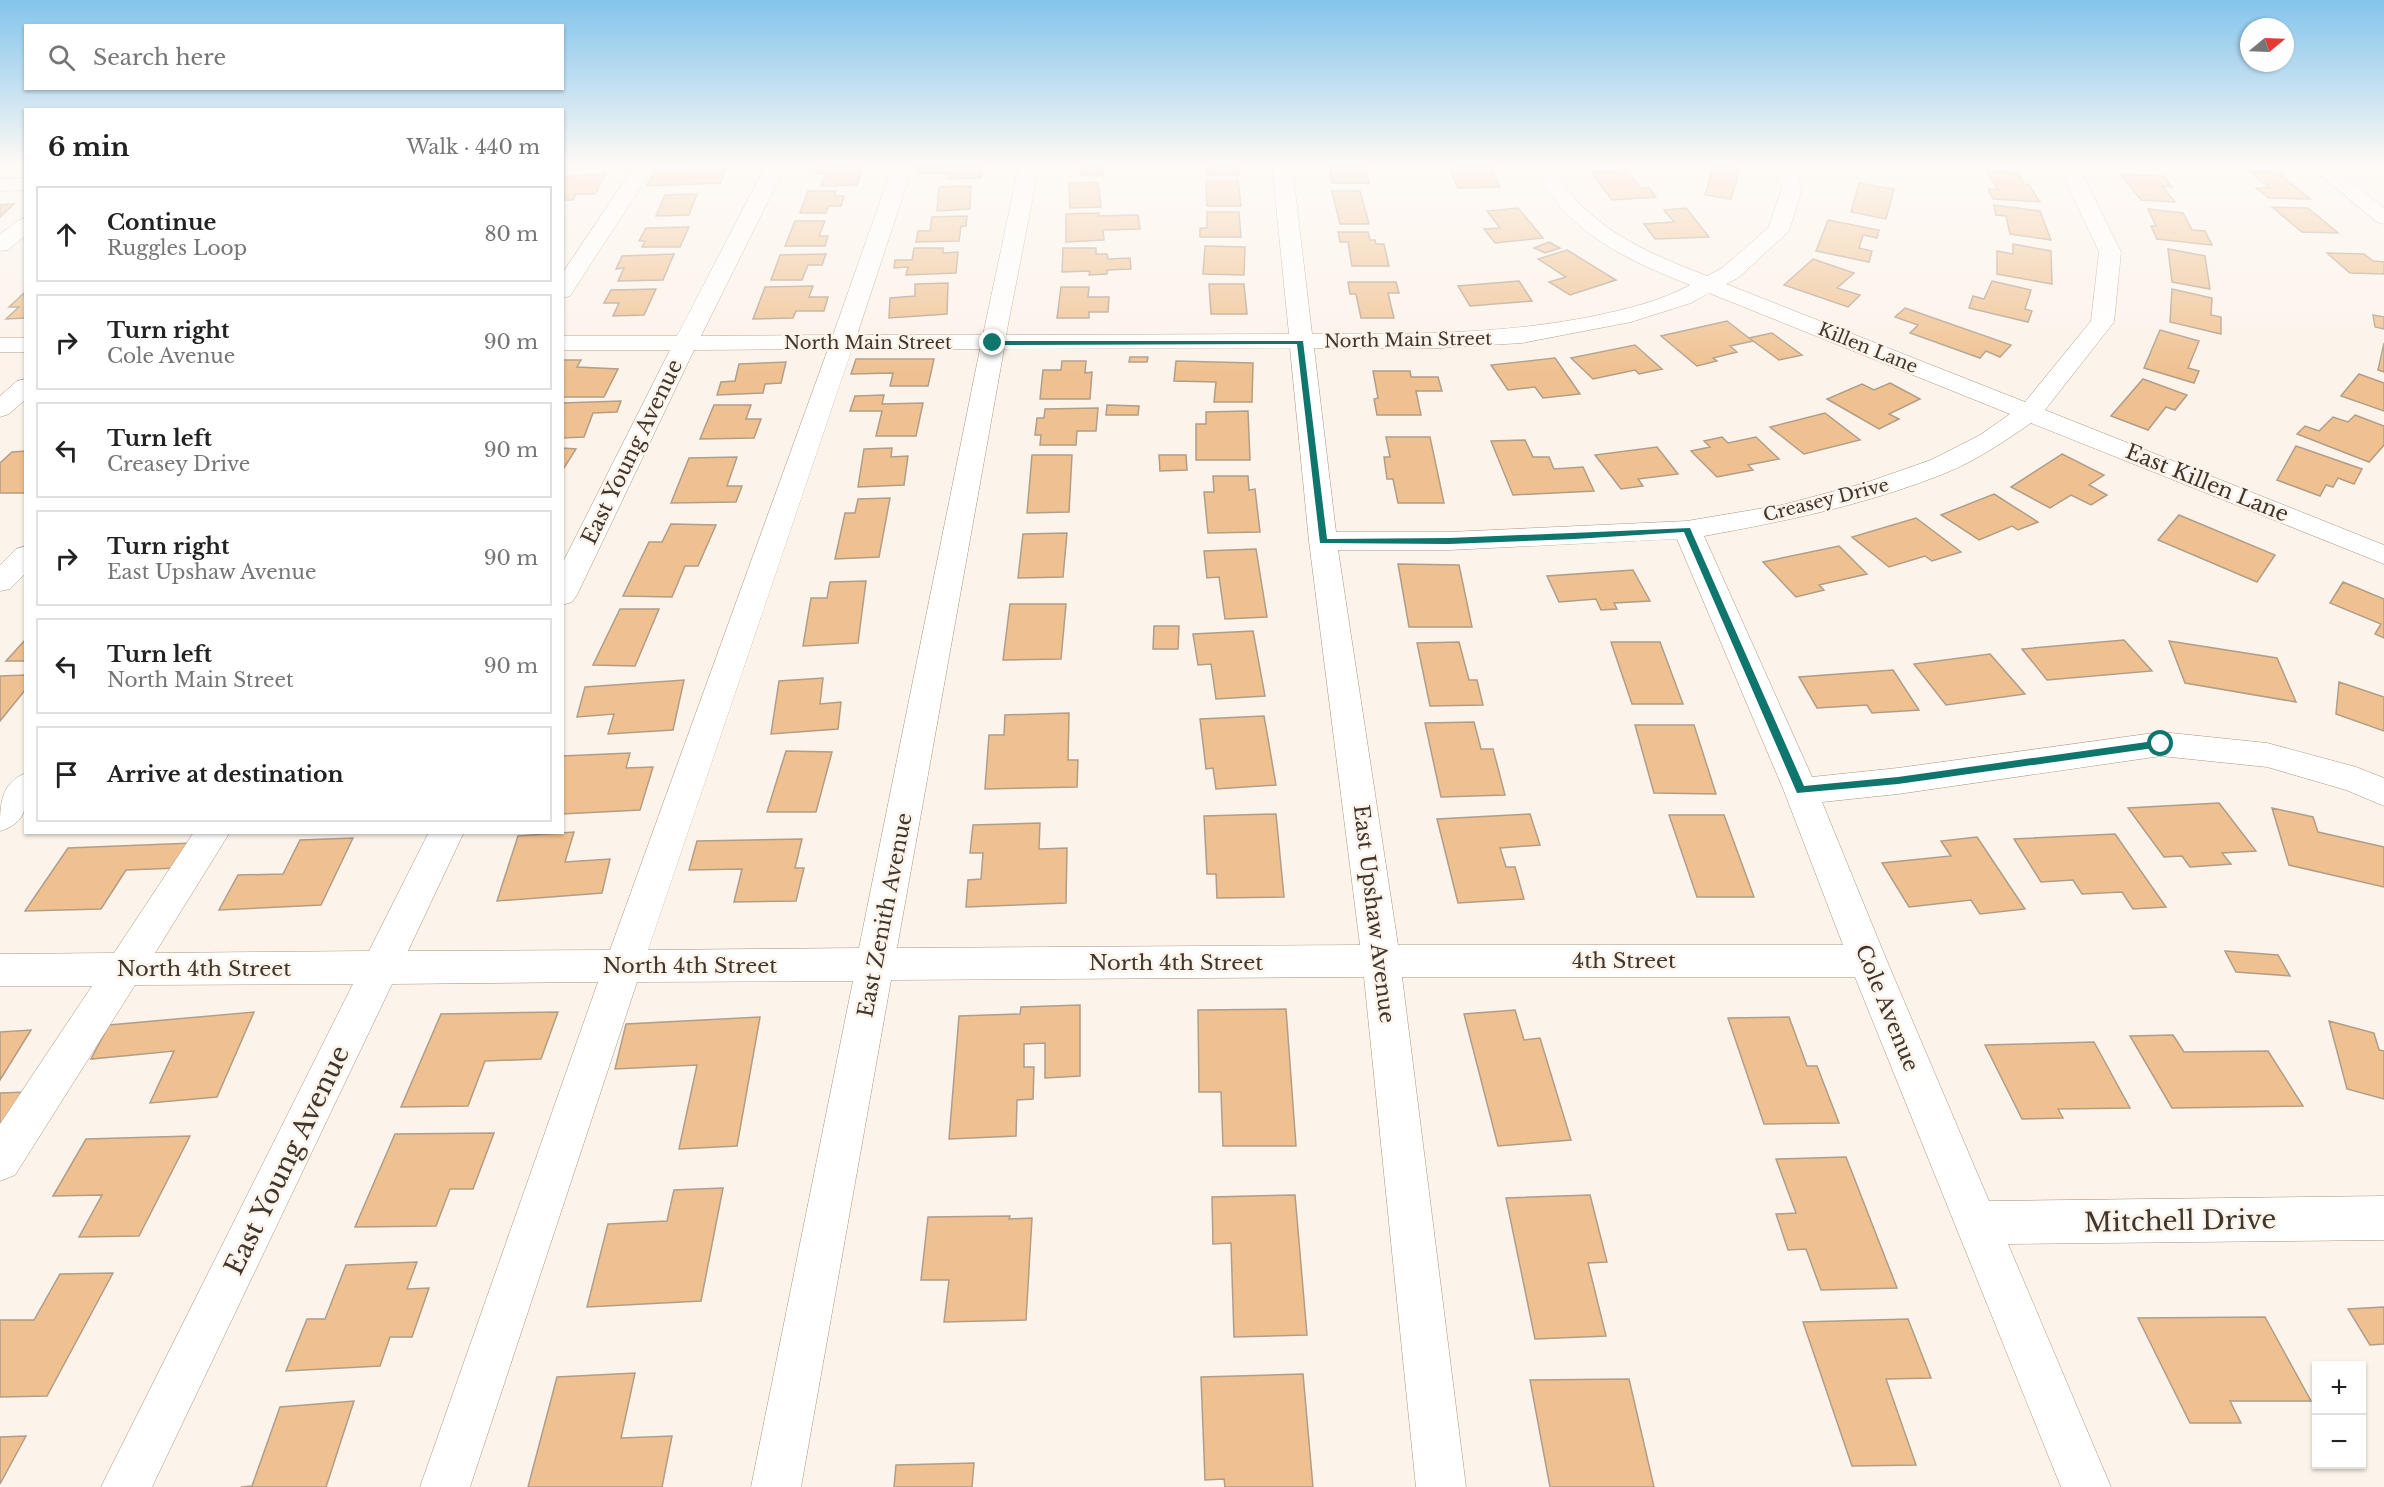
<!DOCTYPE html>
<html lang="en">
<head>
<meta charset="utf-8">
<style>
	body { margin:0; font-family:"Libre Baskerville",serif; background:#f2f2f2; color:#222 }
	.controls { position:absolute; right:18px; bottom:18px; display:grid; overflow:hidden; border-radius:0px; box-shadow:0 2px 4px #0004 }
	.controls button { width:54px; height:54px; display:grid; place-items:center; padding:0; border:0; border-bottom:2px solid #e0e0e0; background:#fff; color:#222; font:30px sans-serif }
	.compass { position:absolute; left:2240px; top:18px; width:54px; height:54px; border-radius:50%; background:#fff; box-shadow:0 2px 4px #0004; rotate:71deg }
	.stop { position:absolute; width:18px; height:18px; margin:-14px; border:4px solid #0f766e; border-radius:50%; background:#fff }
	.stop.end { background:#0f766e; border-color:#fff; box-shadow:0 2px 6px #0008 }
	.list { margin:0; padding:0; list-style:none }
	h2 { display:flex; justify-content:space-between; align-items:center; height:78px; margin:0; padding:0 24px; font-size:26px }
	h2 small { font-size:20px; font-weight:400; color:#767676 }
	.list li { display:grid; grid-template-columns:39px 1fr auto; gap:18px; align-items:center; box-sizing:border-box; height:96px; margin:0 12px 12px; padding:0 12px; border:2px solid #e0e0e0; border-radius:0px }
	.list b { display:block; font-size:22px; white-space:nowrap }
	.list p { margin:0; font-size:20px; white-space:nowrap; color:#767676 }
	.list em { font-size:20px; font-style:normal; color:#767676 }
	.icon { flex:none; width:33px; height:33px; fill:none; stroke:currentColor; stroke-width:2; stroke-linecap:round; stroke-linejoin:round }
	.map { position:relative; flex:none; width:2384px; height:1487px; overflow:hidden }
	.search { position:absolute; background:#fff; box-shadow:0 2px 4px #0004; left:24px; top:24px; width:540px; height:66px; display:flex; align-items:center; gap:15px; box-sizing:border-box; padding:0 21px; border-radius:0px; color:#767676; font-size:22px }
	.panel { position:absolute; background:#fff; box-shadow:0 2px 4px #0004; left:24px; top:108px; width:540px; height:726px; border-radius:0px }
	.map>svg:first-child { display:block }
	.building { fill:#efc190; stroke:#b19d88; stroke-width:1.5 }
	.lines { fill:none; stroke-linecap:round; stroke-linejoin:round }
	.minor-casing { stroke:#aa9580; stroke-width:1 }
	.minor { fill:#fff; fill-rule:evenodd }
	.route { fill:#0f766e }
	.labels { text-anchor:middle; stroke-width:5; stroke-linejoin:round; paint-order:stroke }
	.far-street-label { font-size:18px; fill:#3f362e; stroke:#fcf3ea }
	.street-label { font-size:21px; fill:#3f362e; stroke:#fcf3ea }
	.near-street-label { font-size:26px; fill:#3f362e; stroke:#fcf3ea }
</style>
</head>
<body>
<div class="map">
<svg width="2384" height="1487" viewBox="0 0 2384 1487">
	<rect width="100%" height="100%" fill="#fcf3ea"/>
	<path class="building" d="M819 165H833L832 168H863L857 185 821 186 826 174H815Z
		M918 165H983L981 178 949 179 950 173 916 174Z
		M1082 165H1128H1104L1103 175H1081Z
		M1207 165H1239L1240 175H1208Z
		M1329 165H1365L1369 183H1332Z
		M1457 165H1490L1500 187 1458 188 1451 172H1459Z
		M1714 165 1740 169 1731 199 1705 195Z
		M727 169 720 183 646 186 656 170Z
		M1626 170 1641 188H1649L1656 197 1612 200 1591 172Z
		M1987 171 2017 173 2024 184 2029 185 2040 202 1993 199 1988 189 1998 190Z
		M2250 172H2277L2310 199 2269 198 2256 188H2270Z
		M606 173 595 194H576L573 200H562V177Z
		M2120 174 2163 176 2172 187 2162 186 2175 202 2141 200Z
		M1206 181H1238L1241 206H1207Z
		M1098 182 1101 207 1070 208 1069 183Z
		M1859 183 1894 189 1886 219 1851 212Z
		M971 186 970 209 937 211 939 187Z
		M808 191H836L834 196H844L841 206H829L826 213H800Z
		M1332 191H1360L1369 224H1340Z
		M697 194 689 215 656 216 665 195Z
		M14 204 0 217V205Z
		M1994 205 2040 211 2051 240 2010 234 2006 216 1996 215Z
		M2272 207 2308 208 2338 233 2302 232Z
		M1518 208 1543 238 1495 243 1484 229 1500 228 1487 211Z
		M1686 208 1709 237 1655 239 1644 224 1674 222 1664 210Z
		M2148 209 2183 213 2192 230 2205 231 2212 245 2157 239 2151 226H2156Z
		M1207 212H1239L1241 237H1200V228H1207Z
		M1099 213V216L1138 215 1140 229 1103 230 1104 240 1066 242V214Z
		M967 216 966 226H961L959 241 916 242 918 231H930L932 217Z
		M1828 220 1879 230 1877 238 1863 235 1859 248 1872 251 1869 262 1816 251Z
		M795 221H825L819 236H828L825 246H785Z
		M689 227 680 247H642L645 241H639L646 228Z
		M1338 232H1368L1370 240H1375L1376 244H1384L1389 266H1352L1348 242H1340Z
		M1549 242 1560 248 1545 253 1534 248Z
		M2013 244 2051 251 2052 284 1997 274V251L2013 254Z
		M1205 246 1245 247 1244 275 1203 274Z
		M914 248H943V253L958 252 956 273 906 275 908 267 894 268 895 260H912Z
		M1063 248H1096V254H1107L1108 259 1130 258 1131 269 1107 270V274L1089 275 1090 271 1062 272Z
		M2168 249 2205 256 2210 289 2172 282Z
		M1567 250 1616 280 1570 295 1549 282 1566 277 1538 259Z
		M2327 253 2364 254 2373 261 2384 262V274L2350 273Z
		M674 254 663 280 618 281 624 268 616 269 622 256Z
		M826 254 822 265H808L802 280H771L780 255Z
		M1813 259 1854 273 1837 288 1860 295 1848 307 1784 285Z
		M1519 281 1532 301 1470 306 1458 286Z
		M1992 281 2031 290 2025 309 2032 311 2028 322 1969 308 1973 296 1984 299Z
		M1348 282H1396L1399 293H1388L1394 318H1361L1356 294H1350Z
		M948 283 947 314 889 318 890 298 915 296V284Z
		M1209 284H1244L1247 314H1211Z
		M813 286 809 297H828L824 311H796L793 318 753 319 765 287Z
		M1061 287H1089L1088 297H1109L1108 312H1089V318H1057Z
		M656 289 644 315 613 316 619 303H604L611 290Z
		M2172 289 2212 298 2211 315 2221 317V334L2170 322Z
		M24 293 26 318 6 319 19 307H9Z
		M1905 308 2011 345 2000 357 1986 351 1980 358 1910 333 1918 325 1895 317Z
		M2373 315 2384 317V329L2375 327Z
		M1727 321 1753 341 1730 346 1737 352 1713 358 1717 361 1697 366 1661 336Z
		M2160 330 2199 341 2188 368 2199 371 2194 383 2144 368Z
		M1772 333 1802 355 1779 360 1749 338Z
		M2384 343V372L2378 370Z
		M1635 345 1662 369 1639 374 1635 370 1593 379 1571 358Z
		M1130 357H1148L1147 362H1129Z
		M1555 358 1580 394 1543 398 1535 387 1508 390 1491 365Z
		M856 359H934L928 386H890L893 373 851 374Z
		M562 360H581L577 367 618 369 604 397H562Z
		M1062 361H1086L1085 373 1092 372 1090 399H1040L1043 370H1061Z
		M1176 361 1253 363 1252 402H1214L1216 382 1174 381Z
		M786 362 781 383 765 384 763 393 717 395 721 382 735 381 739 364Z
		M1373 371H1410L1411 377H1438L1442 391H1416L1421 415H1377L1374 399 1378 398Z
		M2359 374 2384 383V411L2341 396Z
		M2143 379 2187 395 2175 410 2166 407 2148 430 2111 416Z
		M1890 383 1920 399 1889 414 1899 419 1879 429 1827 399 1862 384 1874 390Z
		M884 395 882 404 923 403 916 436H876L882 411H850L855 396Z
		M621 401 617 412 593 413 584 437 562 438V403Z
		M714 405H751L746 419H761L754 438 700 439Z
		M1107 405 1139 406 1138 415H1106Z
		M1098 408 1096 431H1077L1076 445H1040L1041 435H1035L1037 418H1044L1045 409Z
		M1248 411 1250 460H1196V424H1206V412Z
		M1825 413 1860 440 1804 454 1770 427Z
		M2355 415 2384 426V445L2369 462 2297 434 2305 426 2319 431 2333 417 2348 422Z
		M1386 437H1430L1444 503H1398L1393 479H1387L1384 457H1390Z
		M1722 437 1728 443 1756 437 1779 459 1748 465 1753 470 1717 477 1691 451 1710 447 1704 441Z
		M1525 440 1533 457H1549L1554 469 1583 467 1594 491 1513 495 1491 441Z
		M2296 446 2362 469 2354 484 2338 478 2333 487 2326 485 2320 496 2277 480Z
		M1657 447 1678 474 1638 479 1643 486 1621 489 1595 455Z
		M562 448 576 449 562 471Z
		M892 448 891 457 908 456 904 485 858 487 864 449Z
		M26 451V493H0V463L12 452Z
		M2062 454 2104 475 2089 485 2107 495 2091 505 2071 495 2050 508 2011 487Z
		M1032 455H1072L1069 512 1027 513Z
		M1159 455H1186L1187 470 1160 471Z
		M737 457 727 486H742L736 502 671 503 689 458Z
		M1213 476H1248L1249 490 1255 489 1260 532 1208 533 1204 492H1214Z
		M1994 494 2038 522 2018 530 2012 526 1979 540 1941 515Z
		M890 498 879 557 835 559 845 513H855L858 499Z
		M2179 515 2275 555 2257 582 2158 540Z
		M1916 518 1961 552 1932 561 1925 556 1889 567 1852 537Z
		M671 524 716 525 698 566H685L672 597 623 596 649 542H662Z
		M1067 533 1063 577 1018 578 1023 534Z
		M1839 546 1867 574 1819 585 1824 590 1796 597 1763 562Z
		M1256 549 1267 617 1225 619 1219 577 1207 578 1204 551Z
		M1398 564 1459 565 1472 627H1409Z
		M1633 570 1650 601 1614 603 1617 609 1601 610 1596 599 1559 602 1547 576Z
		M866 581 858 643 803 646 811 598H827L830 582Z
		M2343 582 2384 599V638L2375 634 2381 624 2330 603Z
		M1010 604H1066L1061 659 1003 660Z
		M620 609H659L635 666 593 665Z
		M1154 626H1179L1178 649H1153Z
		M1253 631 1265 696 1216 699 1211 664 1198 665 1193 634Z
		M26 639V661H6Z
		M2124 640 2152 671 2047 680 2022 649Z
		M2169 641 2277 658 2296 702 2185 683Z
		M1459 642 1469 680H1477L1483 705 1430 706 1417 643Z
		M1611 642H1660L1683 704H1632Z
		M1990 654 2025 694 1946 705 1914 664Z
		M1893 670 1919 710 1872 713 1867 705 1817 708 1799 677Z
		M26 675V689L0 721V676Z
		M823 678 820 704 841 702 838 729 771 734 779 681Z
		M684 680 673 730 608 734 614 714 577 717 585 687Z
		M2339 682 2384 697V731L2336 714Z
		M1069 713 1068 760H1078L1077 787 985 789 989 735H1004L1005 715Z
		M1264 716 1276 785 1216 789 1213 768 1206 769 1200 719Z
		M1474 722 1481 749H1493L1505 795 1441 797 1425 723Z
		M1635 725H1694L1716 794 1654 793Z
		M786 751 832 752 816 812H767Z
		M630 753 626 768 653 767 640 810 562 814V756Z
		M2219 803 2256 851 2222 853 2231 864 2190 867 2182 856 2164 857 2128 808Z
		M2272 808 2313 817 2318 832 2384 847V887L2289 865Z
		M1276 814 1284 897 1217 898 1216 874H1207L1204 816Z
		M1530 814 1540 845 1500 848 1506 867H1515L1524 899 1458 903 1437 819Z
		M1669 815H1724L1754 897H1697Z
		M1040 823 1039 849 1067 848 1066 903 966 907 968 880 981 879 983 853H970L973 825Z
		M574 832 565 862 610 859 602 893 497 901 518 836Z
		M2115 834 2166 907 2133 909 2122 892 2082 894 2073 880 2041 882 2014 839Z
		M1977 837 2025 909 1980 914 1971 900 1909 907 1882 863 1951 856 1941 841Z
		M353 838 321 905 219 910 238 875 283 874 300 840Z
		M802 839 795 868H804L796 901 734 902 742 869 689 870 697 841Z
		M193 843 178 868 126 870 101 909 25 911 68 848Z
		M2225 951 2278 955 2290 976 2236 972Z
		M1080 1005V1076L1045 1078V1043L1024 1044V1067H1034L1033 1099 1017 1100 1016 1136 949 1139 959 1016 1020 1014 1021 1007Z
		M1286 1009 1296 1146H1223L1221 1092H1199L1198 1010Z
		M1515 1010 1524 1040 1540 1038 1571 1140 1498 1146 1464 1014Z
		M254 1012 217 1097 150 1103 174 1051 91 1059 109 1025Z
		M558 1012 541 1059 485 1061 468 1106 401 1107 441 1014Z
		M760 1017 737 1146 679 1149 697 1065 615 1069 626 1024Z
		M1789 1017 1807 1066H1817L1839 1123 1764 1124 1728 1018Z
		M2329 1021 2374 1033 2379 1050 2384 1051V1099L2347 1089Z
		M31 1030 0 1080V1032Z
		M2173 1035 2184 1052 2268 1051 2303 1106 2172 1108 2130 1036Z
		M2094 1042 2130 1108 2058 1109 2063 1118 2022 1119 1985 1045Z
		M27 1092 0 1132V1093Z
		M494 1133 473 1189H450L436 1226 355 1227 395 1134Z
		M190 1136 139 1236 79 1237 102 1195 53 1196 86 1139Z
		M1846 1157 1897 1288 1821 1290 1806 1249 1788 1250 1776 1214 1796 1213 1776 1159Z
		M723 1188 701 1301 587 1307 608 1224 667 1221 674 1190Z
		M1295 1195 1307 1335 1234 1337 1231 1243 1213 1244 1212 1197Z
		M1590 1195 1607 1262 1588 1263 1606 1336 1535 1339 1506 1198Z
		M1010 1216 1009 1219 1032 1218 1026 1320 944 1322 949 1280H921L928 1217Z
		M417 1262 407 1289 429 1288 412 1337H390L380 1366 286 1371 307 1319H325L346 1265Z
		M113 1273 47 1396 0 1397V1320H34L60 1274Z
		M2384 1307V1344L2370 1345 2348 1309Z
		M2265 1317 2311 1401H2230L2241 1423H2190L2138 1318Z
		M1908 1319 1931 1378 1886 1379 1916 1465 1852 1466 1803 1322Z
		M635 1373 621 1438 672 1436 662 1487H528L557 1377Z
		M1303 1374 1313 1487H1225L1224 1479 1205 1480 1201 1377Z
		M1629 1379 1654 1487H1550L1530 1380Z
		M354 1401 326 1487H241L252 1486 280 1407Z
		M26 1436 0 1484V1437Z
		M974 1463 972 1487H894L896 1465Z"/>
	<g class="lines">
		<g class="minor-casing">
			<path id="minor" d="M635 165H655L570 296 562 298V274Z
				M766 165H786L701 336 833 335 893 165H913L857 335H983L1019 165H1039L1006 335 1289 334 1272 165H1292L1312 334C1407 334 1501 335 1594 316 1627 309 1661 301 1690 285 1622 258 1567 232 1531 165H1551C1584 226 1645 252 1707 276L1722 268 1768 228 1782 189 1774 165H1794L1802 189 1789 231 1738 278 1726 284 2025 402 2091 321 2099 252 2058 165H2078L2121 252 2114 322 2045 410 2384 545V564L2031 423C2005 441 1977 460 1948 472 1870 504 1786 521 1704 536L1812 777 1898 768 2161 732 2267 743 2356 767 2384 778V806L2346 790 2267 767 2161 756 1898 794 1822 802 1887 961 1989 1201 2384 1196V1240L2008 1244 2111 1487H2061L1855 977H1402L1466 1487H1416L1364 977 891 980 801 1487H751L853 981 637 982 470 1487H420L598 982 392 984 152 1487H101L353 984 135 985 15 1175 0 1181V1124L92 986H0V954L114 953 194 832H230L155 953 369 951 429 832H464L408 951 610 950 828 349 694 350 577 595 572 602 562 605V564L670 350H562V336H677ZM1709 293 2010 414 1980 435 1931 460 1865 483 1782 505 1687 521 1449 532H1336L1314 348H1439L1522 343 1631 322 1691 303ZM1290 348 1309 541 1360 945 897 948 1004 349ZM852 349H980L859 948 648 950ZM1677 539 1784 791 1843 945H1398L1338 550H1449Z
				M2308 165H2330L2384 208V224L2377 222Z
				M26 178V190L0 191V179Z
				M26 218V235L8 250 0 251V234L19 220Z
				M0 338H26V352H0Z
				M26 379V399L9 414 0 417V396L17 381Z
				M26 546V573L10 589 0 591V565L16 549Z
				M26 773C26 800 31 822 0 831 0 805 0 783 26 773Z"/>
		</g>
		<use href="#minor" class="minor"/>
	</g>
	<linearGradient id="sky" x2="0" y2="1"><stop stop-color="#83c4eb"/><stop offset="0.44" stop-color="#fefaf6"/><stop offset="1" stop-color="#fefaf6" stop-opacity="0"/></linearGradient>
	<rect width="2384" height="373" fill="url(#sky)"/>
	<path class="route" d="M993 341H1303L1327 539 1449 538 1690 528 1804 786 1898 777 2161 740 2166 744 2161 747 1898 784 1797 793 1684 532 1575 539 1449 544 1320 543 1297 344 990 345Z"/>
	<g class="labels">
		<g class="far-street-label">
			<text transform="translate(1408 340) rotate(-1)" y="6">North Main Street</text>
			<text x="868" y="349">North Main Street</text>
			<text transform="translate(1868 348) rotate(22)" y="6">Killen Lane</text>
			<text transform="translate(1826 500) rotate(-14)" y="6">Creasey Drive</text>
		</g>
		<g class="street-label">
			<text transform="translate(632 452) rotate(-64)" y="7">East Young Avenue</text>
			<text transform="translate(2207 483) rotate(22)" y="7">East Killen Lane</text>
			<text transform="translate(1374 914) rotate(83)" y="7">East Upshaw Avenue</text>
			<text transform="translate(885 915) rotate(-79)" y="7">East Zenith Avenue</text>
			<text x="1624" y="968">4th Street</text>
			<text x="1176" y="970">North 4th Street</text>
			<text x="690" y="973">North 4th Street</text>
			<text x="204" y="976">North 4th Street</text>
			<text transform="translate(1887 1008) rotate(68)" y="7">Cole Avenue</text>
		</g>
		<g class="near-street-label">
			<text transform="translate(287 1160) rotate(-64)" y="9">East Young Avenue</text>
			<text transform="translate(2180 1221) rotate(-1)" y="9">Mitchell Drive</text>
		</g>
	</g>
</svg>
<div class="controls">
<button>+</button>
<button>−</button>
</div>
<svg class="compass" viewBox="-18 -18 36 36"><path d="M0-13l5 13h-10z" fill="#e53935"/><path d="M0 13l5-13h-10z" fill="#767676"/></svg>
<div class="stop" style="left:2161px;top:744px"></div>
<div class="stop end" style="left:993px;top:343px"></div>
<div class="search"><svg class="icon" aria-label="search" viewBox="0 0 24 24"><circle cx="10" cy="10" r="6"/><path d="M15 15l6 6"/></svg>Search here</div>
<section class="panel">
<h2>6 min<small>Walk · 440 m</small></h2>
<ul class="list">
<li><svg class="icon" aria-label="ahead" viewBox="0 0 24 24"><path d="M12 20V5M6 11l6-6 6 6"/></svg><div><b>Continue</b><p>Ruggles Loop</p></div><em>80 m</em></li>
<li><svg class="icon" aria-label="right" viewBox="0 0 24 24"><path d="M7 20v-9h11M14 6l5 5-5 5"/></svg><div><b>Turn right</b><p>Cole Avenue</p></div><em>90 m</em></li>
<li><svg class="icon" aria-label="left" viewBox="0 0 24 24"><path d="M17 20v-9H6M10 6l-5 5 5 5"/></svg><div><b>Turn left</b><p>Creasey Drive</p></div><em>90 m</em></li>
<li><svg class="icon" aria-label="right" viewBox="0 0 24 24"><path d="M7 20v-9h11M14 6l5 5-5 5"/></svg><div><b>Turn right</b><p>East Upshaw Avenue</p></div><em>90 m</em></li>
<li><svg class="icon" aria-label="left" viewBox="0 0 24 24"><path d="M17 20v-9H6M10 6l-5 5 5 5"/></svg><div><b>Turn left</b><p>North Main Street</p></div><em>90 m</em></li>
<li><svg class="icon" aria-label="arrive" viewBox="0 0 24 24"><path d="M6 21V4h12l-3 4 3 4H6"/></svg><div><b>Arrive at destination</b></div></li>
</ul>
</section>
</div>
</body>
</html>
